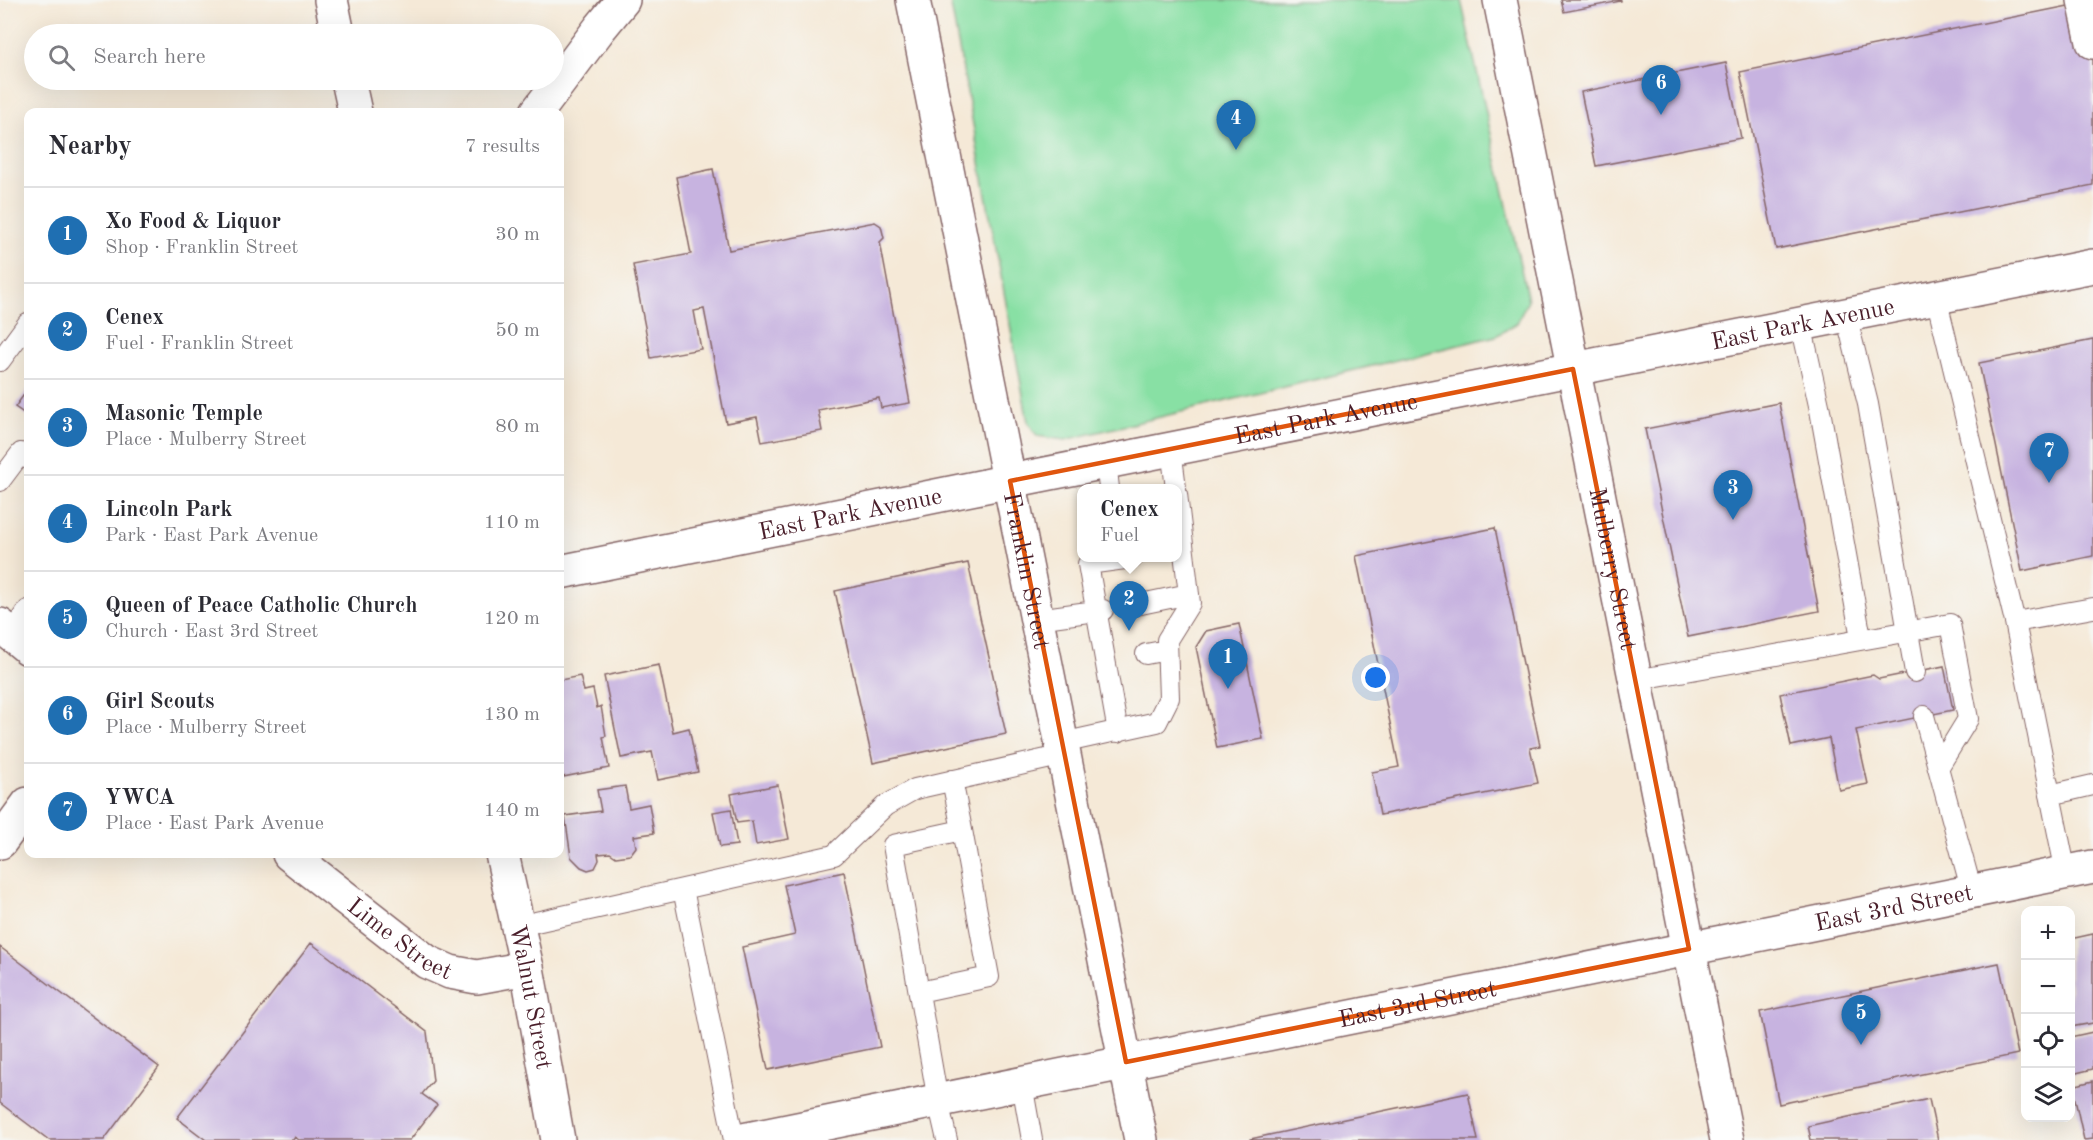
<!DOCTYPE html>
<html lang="en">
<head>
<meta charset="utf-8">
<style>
	body { margin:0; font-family:"Old Standard TT",serif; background:#f7f7f7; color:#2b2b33 }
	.controls { position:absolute; right:18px; bottom:18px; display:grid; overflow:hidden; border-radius:12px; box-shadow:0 6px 24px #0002 }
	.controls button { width:54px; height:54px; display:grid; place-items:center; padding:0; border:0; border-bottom:2px solid #e1e1e2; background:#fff; color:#2b2b33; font:30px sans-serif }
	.you { position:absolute; left:1376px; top:678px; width:21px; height:21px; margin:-15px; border:4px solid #fff; border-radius:50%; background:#1a73e8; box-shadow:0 0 0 9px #1a73e833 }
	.badge { display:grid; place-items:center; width:39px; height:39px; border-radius:50%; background:#1f6fb2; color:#fff; font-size:20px; font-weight:700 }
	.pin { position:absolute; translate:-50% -50px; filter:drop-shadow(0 2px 3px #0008) }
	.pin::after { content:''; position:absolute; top:32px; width:21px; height:18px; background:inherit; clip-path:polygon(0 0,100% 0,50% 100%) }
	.popup { position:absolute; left:1077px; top:484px; width:105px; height:78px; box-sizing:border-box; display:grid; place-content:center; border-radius:12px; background:#fff; filter:drop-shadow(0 2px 4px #0005); font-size:20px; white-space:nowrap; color:#7c7c81 }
	.popup b { font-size:22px; color:#2b2b33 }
	.popup::after { content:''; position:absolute; left:50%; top:100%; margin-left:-12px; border:12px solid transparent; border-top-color:#fff }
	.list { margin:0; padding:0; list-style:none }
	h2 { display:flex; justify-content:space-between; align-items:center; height:78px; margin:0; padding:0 24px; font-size:26px }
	h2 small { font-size:20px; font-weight:400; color:#7c7c81 }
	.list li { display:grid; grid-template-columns:39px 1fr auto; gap:18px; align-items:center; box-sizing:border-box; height:96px; padding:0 24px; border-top:2px solid #e1e1e2 }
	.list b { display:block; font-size:22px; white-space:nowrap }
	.list p { margin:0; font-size:20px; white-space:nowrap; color:#7c7c81 }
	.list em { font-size:20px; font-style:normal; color:#7c7c81 }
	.icon { flex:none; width:33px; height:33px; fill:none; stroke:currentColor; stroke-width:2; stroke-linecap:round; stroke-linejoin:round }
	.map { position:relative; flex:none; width:2093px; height:1140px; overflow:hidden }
	.search { position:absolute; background:#fff; box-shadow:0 6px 24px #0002; left:24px; top:24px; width:540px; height:66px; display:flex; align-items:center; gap:15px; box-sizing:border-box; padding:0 21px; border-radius:33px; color:#7c7c81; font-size:22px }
	.panel { position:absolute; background:#fff; box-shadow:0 6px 24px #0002; left:24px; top:108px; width:540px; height:750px; border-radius:12px }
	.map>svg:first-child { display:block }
	.green { fill:#88e0a4; stroke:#698068; stroke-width:1.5 }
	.building { fill:#c7b3e0 }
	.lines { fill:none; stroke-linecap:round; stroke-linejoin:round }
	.service-casing { stroke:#866667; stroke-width:22 }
	.minor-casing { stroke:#866667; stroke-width:36 }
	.tertiary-casing { stroke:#866667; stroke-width:36 }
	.primary-casing { stroke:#866667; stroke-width:36 }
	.service { stroke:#fff; stroke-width:20 }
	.minor { stroke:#fff; stroke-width:33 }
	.tertiary { stroke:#fff; stroke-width:33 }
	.primary { stroke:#fff; stroke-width:33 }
	.marked { fill:none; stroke:#e0560e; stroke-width:4.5; stroke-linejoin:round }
	.labels { text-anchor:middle; stroke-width:4.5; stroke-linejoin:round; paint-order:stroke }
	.street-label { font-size:24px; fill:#4a1f2b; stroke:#f6f6f2 }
</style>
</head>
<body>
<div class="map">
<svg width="2093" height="1140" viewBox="0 0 2093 1140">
	<rect width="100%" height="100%" fill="#f6f6f2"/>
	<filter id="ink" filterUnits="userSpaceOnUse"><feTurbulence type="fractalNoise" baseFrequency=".0167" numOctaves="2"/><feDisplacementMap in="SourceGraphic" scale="12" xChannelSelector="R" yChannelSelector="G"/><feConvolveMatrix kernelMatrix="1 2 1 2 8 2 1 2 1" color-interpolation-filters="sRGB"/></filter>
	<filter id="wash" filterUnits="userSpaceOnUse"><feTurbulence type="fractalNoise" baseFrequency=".008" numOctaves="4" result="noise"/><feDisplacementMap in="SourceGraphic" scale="24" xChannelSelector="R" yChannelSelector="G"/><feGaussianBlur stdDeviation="1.35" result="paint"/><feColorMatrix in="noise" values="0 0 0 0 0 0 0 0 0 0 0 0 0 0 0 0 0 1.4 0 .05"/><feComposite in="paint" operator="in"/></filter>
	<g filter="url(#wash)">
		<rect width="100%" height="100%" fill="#f5e9d7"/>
		<path class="green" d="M950 0H1461L1528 300 1517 323 1496 336 1065 440 1037 436 1028 422Z"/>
		<g id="blocks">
			<path class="building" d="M1561 0H1621V1L1564 12Z
				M2093 1V185L1776 249 1740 72Z
				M1726 63 1741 138 1596 166 1581 92Z
				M713 169 729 250 875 222 881 226 884 238 880 242 910 403 881 408 879 398 818 410 822 431 762 442 757 417 726 423 704 309 694 311 701 349 651 358 633 265 691 254 676 177Z
				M2093 340V556L2022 571 1979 363Z
				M28 389V416L15 407Z
				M1779 403 1819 611 1688 637 1645 429Z
				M1495 528 1540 746 1530 748 1538 783 1380 815 1372 772 1399 767 1356 556Z
				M968 563 1006 734 873 763 835 591Z
				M1239 624 1263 739 1217 748 1196 647 1206 631Z
				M659 665 673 732 689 728 698 772 658 780 652 752 621 758 604 676Z
				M1944 666 1953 710 1856 730 1868 784 1839 790 1829 738 1791 746 1780 694 1873 675 1879 679Z
				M580 676 584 691 593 689 597 708 601 706 606 736 603 737 609 768 563 777 560 760V680Z
				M778 785 789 839 756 845 752 821 737 823 731 794Z
				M625 786 629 808 649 804 654 833 634 836 636 847 630 855 616 857 610 853 598 854 599 860 595 868 588 870 581 867 571 857 565 816 601 811 597 790Z
				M731 809 737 845 720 847 713 812Z
				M844 872 880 1047 768 1070 742 947 795 935 784 885Z
				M2093 934V1023L2070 1027V939Z
				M311 943 427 1032 433 1081 422 1094 437 1105 410 1140H299L295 1137 293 1140H206L177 1118Z
				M0 947 159 1067 104 1140H49L0 1103Z
				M1999 963 2018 1054 1779 1104 1760 1012Z
				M2093 1032V1069L2072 1074 2070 1037Z
				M2093 1081V1139L2084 1140 2072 1086Z
				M1468 1093 1478 1140H1250V1139Z
				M1929 1099 1938 1140H1811L1808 1126Z"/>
		</g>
	</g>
	<g filter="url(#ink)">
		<use href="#blocks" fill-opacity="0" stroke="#866667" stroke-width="1.5"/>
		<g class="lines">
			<g class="service-casing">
				<path id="service" d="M1936 297 2015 622
					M1846 315 1868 404 1915 672
					M1801 324 1820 410 1861 638
					M0 361 28 323
					M1171 449 1176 488
					M1106 462 1109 488
					M0 481 21 453 28 459
					M1136 605 1189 594
					M1037 619 1103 610
					M12 635 28 610
					M1146 654 1167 650
					M1635 680 1950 624 1968 719 1938 768
					M1924 716 1972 892
					M1118 732 1088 564 1132 558
					M1062 743 1157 722 1169 698 1167 640 1190 603 1177 494
					M2050 795 2093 785
					M2066 873 2015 622 2093 608
					M683 889 734 1140
					M518 926 834 855 885 806 915 789 1064 755
					M919 992 989 977 962 830
					M1022 1084 1032 1140
					M947 1140 938 1101 893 845 962 830 952 780"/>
			</g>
			<g class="minor-casing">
				<g id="minor">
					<path id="s1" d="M1500 0 1727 1140"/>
					<path id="s2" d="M560 572 1010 481"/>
					<path d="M0 625 28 648"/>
					<path id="s3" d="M289 854 427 962 450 972 477 977 527 968"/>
					<path id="s4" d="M502 854 527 968 558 1140"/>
					<path id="s5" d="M743 1140 2093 867"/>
				</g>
			</g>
			<g class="tertiary-casing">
				<g id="tertiary">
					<path d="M331 0 338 34"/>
					<path d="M2084 0 2093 42"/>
					<path d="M348 80 355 112"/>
					<path d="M537 112 600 28 623 0"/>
					<path id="s6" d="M1010 481 2093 266"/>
					<path d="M0 842 28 804"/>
				</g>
			</g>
			<g class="primary-casing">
				<g id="primary">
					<path id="s7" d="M913 0 1141 1140"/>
				</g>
			</g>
			<use href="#service" class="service"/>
			<use href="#minor" class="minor"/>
			<use href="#tertiary" class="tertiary"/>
			<use href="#primary" class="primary"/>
		</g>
	</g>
	<path class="marked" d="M1573 369 1689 949 1126 1062 1010 481Z"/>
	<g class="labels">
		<g class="street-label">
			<text dy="8" stroke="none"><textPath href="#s6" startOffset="808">East Park Avenue</textPath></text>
			<text dy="8" stroke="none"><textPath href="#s6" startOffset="322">East Park Avenue</textPath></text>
			<text dy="8" stroke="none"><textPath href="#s2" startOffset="296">East Park Avenue</textPath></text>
			<text dy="8" stroke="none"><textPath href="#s7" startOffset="582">Franklin Street</textPath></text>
			<text dy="8" stroke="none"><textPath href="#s1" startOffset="580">Mulberry Street</textPath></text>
			<text dy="8" stroke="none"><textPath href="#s5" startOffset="1174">East 3rd Street</textPath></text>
			<text dy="8" stroke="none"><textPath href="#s3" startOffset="140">Lime Street</textPath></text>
			<text dy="8" stroke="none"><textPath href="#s4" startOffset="146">Walnut Street</textPath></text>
			<text dy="8" stroke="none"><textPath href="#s5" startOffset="688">East 3rd Street</textPath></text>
		</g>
	</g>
</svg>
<div class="controls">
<button>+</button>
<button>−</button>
<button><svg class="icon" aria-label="locate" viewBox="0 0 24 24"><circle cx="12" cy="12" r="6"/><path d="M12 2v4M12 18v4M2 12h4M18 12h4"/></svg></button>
<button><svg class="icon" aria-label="layers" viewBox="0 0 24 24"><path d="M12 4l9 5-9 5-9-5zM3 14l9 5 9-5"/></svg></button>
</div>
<div class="you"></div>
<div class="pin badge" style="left:1228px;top:689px">1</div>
<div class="pin badge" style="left:1129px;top:631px">2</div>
<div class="popup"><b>Cenex</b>Fuel</div>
<div class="pin badge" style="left:1733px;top:520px">3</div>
<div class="pin badge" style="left:1236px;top:150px">4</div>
<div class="pin badge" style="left:1861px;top:1045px">5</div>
<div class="pin badge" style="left:1661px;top:115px">6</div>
<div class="pin badge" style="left:2049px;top:483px">7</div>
<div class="search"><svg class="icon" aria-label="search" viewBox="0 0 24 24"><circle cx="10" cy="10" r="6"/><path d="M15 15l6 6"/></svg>Search here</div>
<section class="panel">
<h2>Nearby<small>7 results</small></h2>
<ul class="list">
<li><span class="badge">1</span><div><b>Xo Food &amp; Liquor</b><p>Shop · Franklin Street</p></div><em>30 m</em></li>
<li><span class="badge">2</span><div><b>Cenex</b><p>Fuel · Franklin Street</p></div><em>50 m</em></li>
<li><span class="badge">3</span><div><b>Masonic Temple</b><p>Place · Mulberry Street</p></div><em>80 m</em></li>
<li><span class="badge">4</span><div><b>Lincoln Park</b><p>Park · East Park Avenue</p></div><em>110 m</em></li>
<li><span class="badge">5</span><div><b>Queen of Peace Catholic Church</b><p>Church · East 3rd Street</p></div><em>120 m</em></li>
<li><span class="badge">6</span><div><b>Girl Scouts</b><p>Place · Mulberry Street</p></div><em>130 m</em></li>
<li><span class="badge">7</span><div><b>YWCA</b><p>Place · East Park Avenue</p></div><em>140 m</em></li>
</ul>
</section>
</div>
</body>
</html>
